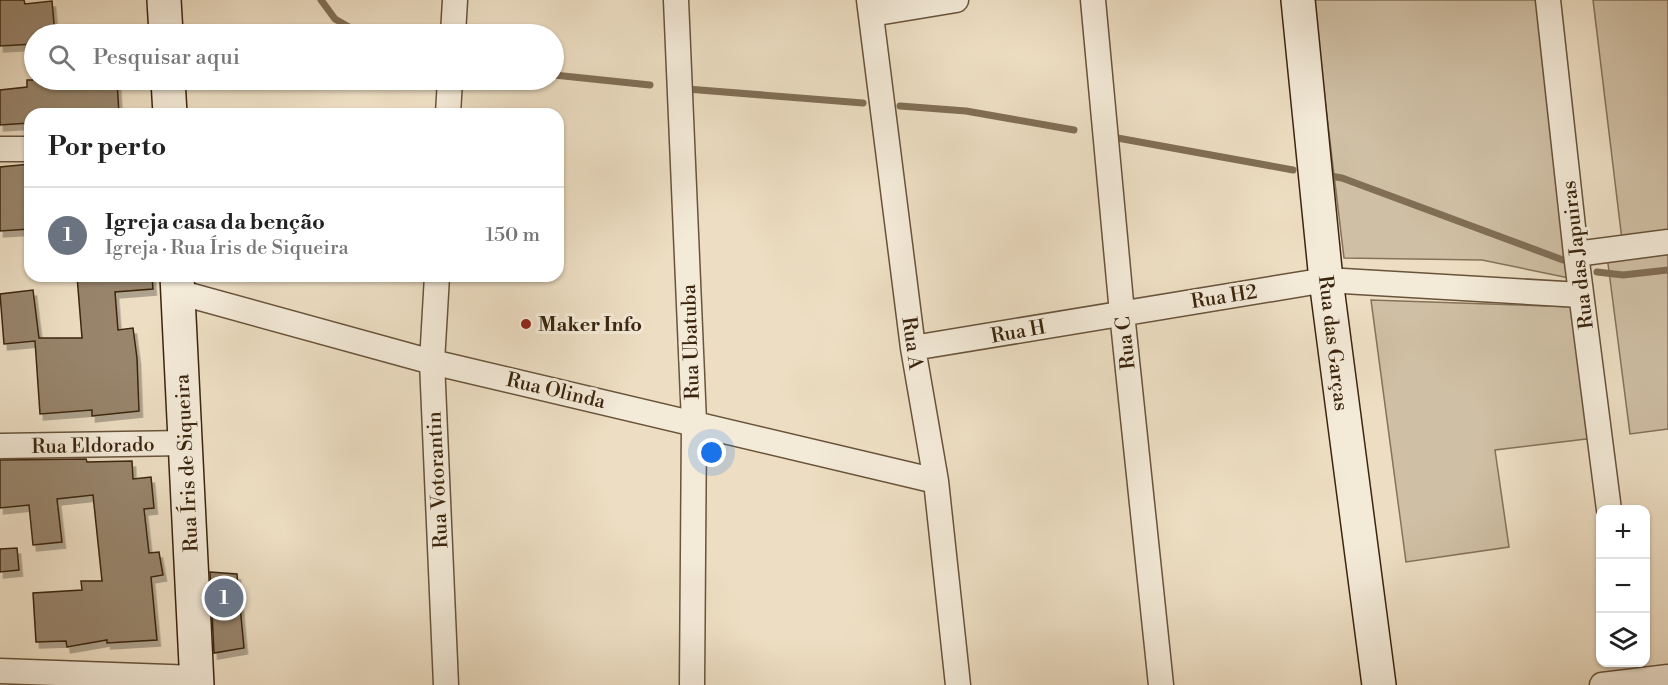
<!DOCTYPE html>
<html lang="pt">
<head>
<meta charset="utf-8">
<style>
	body { margin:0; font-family:"Libre Bodoni",serif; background:#f6f6f6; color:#222 }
	.controls { position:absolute; right:18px; bottom:18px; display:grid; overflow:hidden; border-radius:12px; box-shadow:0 2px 4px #0004 }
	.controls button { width:54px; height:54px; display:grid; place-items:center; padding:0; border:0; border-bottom:2px solid #e0e0e0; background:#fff; color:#222; font:30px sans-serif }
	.you { position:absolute; left:712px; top:453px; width:21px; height:21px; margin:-15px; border:4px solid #fff; border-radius:50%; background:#1a73e8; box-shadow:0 0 0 9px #1a73e833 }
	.badge { display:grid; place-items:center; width:39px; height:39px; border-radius:50%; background:#0b8043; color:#fff; font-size:20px; font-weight:700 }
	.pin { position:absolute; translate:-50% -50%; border:3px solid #fff; box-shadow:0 2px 6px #0006 }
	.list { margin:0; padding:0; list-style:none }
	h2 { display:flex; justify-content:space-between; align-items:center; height:78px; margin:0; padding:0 24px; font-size:26px }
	h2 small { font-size:20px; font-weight:400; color:#767676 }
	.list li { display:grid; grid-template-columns:39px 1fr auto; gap:18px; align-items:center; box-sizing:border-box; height:96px; padding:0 24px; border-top:2px solid #e0e0e0 }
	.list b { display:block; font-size:22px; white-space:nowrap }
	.list p { margin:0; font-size:20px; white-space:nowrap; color:#767676 }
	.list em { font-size:20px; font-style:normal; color:#767676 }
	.icon { flex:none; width:33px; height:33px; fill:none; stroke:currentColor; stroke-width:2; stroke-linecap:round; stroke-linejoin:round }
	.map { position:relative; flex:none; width:1668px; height:685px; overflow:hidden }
	.search { position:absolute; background:#fff; box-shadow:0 2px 4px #0004; left:24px; top:24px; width:540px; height:66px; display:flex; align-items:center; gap:15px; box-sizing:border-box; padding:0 21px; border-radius:33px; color:#767676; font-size:22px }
	.panel { position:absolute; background:#fff; box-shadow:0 2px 4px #0004; left:24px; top:108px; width:540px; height:174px; border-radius:18px }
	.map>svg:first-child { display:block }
	.green { fill:#cfbfa4; stroke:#857259; stroke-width:1.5 }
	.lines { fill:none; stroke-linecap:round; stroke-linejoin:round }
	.stream { stroke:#816e55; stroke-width:7 }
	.building { fill:#98856c; stroke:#3b250e; stroke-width:1.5; filter:url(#shadow) }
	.street-casing { stroke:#68533b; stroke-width:27 }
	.secondary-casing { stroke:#3b250e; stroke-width:36 }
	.street { stroke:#f3ead8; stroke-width:24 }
	.secondary { stroke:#f3ead8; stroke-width:33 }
	.poi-dot { fill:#8f2418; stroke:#f3ead8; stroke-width:2 }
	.labels { text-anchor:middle; stroke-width:6; stroke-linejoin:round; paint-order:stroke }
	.street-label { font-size:20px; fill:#3b250e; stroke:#f3ead8 }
	.poi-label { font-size:20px; font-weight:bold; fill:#3b250e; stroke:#f3ead8; text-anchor:start }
</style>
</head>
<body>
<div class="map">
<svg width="1668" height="685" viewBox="0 0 1668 685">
	<defs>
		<filter id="shadow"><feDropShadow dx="3.5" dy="6" stdDeviation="0" flood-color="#0004"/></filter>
	</defs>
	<rect width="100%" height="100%" fill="#eddec3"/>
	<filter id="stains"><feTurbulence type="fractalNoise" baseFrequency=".00333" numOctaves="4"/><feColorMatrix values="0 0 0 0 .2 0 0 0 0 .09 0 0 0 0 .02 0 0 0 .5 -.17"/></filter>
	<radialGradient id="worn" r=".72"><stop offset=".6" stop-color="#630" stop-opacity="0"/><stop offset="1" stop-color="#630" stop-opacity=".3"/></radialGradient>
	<path class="green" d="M1313 0H1543L1574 279 1482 260 1344 258Z
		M1593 0H1668V234L1622 240Z
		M1668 249V429L1630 434 1607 256Z
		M1371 300 1576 307 1594 438 1495 450 1509 547 1406 562Z"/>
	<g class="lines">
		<path class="stream" d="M321 0 335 19 361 34
			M554 75 650 85
			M687 89 863 103
			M900 106 966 111 1074 130
			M1112 137 1293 170
			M1330 176 1342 178 1563 260
			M1597 272 1623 275 1668 270"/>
	</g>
	<path class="building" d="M0 0H24L25 4 52 1 55 34H34V44L0 46Z
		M27 80H117L119 114H30V123L0 125V90L27 87Z
		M30 164V229L0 231V167Z
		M77 276H152L153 289 115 292 118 330 133 328 137 358 139 411 92 416V410L40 414 35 341 4 344 0 294 33 290 39 338H82Z
		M86 459 87 462 132 461 133 479 151 477 154 508 144 509 149 553 159 552 163 575 151 577 157 640 107 643V640L67 647 66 641 36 642 33 593 82 590 81 581H102L93 495 57 499 62 542 33 545 29 505 0 508V460Z
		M17 548 19 570 0 572V549Z
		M210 572 237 574 244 648 214 653Z"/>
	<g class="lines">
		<g class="street-casing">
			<path id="street" d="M676 0 694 422 692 685
				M869 0 913 348 936 481 958 685
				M1093 0 1122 313 1161 685
				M1548 0 1576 254 1609 510
				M871 14 956 0
				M453 34 455 0
				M448 114 450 80
				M0 149H30
				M1576 254 1668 242
				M437 276 432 362 446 685
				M178 292 432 362 936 481
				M913 348 1326 280 1581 295
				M0 446 185 443
				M0 671 197 678
				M1602 685 1668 677"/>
		</g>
		<g class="secondary-casing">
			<path id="secondary" d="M164 0 166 34
				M1298 0 1326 280 1379 685
				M168 80 170 114
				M177 276 197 685"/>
		</g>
		<use href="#street" class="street"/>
		<use href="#secondary" class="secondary"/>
	</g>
	<circle class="poi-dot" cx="526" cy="324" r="6"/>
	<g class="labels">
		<g class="street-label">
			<text transform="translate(1577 255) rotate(-97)" y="7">Rua das Japuiras</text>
			<text transform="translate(1224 296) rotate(-9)" y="7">Rua H2</text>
			<text transform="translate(1018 331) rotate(-10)" y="7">Rua H</text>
			<text transform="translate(690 342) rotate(-92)" y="7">Rua Ubatuba</text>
			<text transform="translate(913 343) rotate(82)" y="7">Rua A</text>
			<text transform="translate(1125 343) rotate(-96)" y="7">Rua C</text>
			<text transform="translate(1334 343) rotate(83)" y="7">Rua das Garças</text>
			<text transform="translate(556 390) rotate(13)" y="7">Rua Olinda</text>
			<text transform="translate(93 445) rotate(-1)" y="7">Rua Eldorado</text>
			<text transform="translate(186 463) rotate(-93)" y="7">Rua Íris de Siqueira</text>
			<text transform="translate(437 480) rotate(-93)" y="7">Rua Votorantin</text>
		</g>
		<g class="poi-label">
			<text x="538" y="331">Maker Info</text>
		</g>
	</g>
	<rect width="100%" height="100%" filter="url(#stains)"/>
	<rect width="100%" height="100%" fill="url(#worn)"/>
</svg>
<div class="controls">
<button>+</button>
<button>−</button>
<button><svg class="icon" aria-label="layers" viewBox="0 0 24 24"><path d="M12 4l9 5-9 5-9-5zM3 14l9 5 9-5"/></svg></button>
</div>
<div class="you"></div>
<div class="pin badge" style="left:224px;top:598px;background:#6b7280">1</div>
<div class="search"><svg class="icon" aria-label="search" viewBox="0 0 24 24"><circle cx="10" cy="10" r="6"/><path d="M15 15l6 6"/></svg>Pesquisar aqui</div>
<section class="panel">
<h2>Por perto<small></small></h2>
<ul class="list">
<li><span class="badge" style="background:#6b7280">1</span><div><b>Igreja casa da benção</b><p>Igreja · Rua Íris de Siqueira</p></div><em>150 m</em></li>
</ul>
</section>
</div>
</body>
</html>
